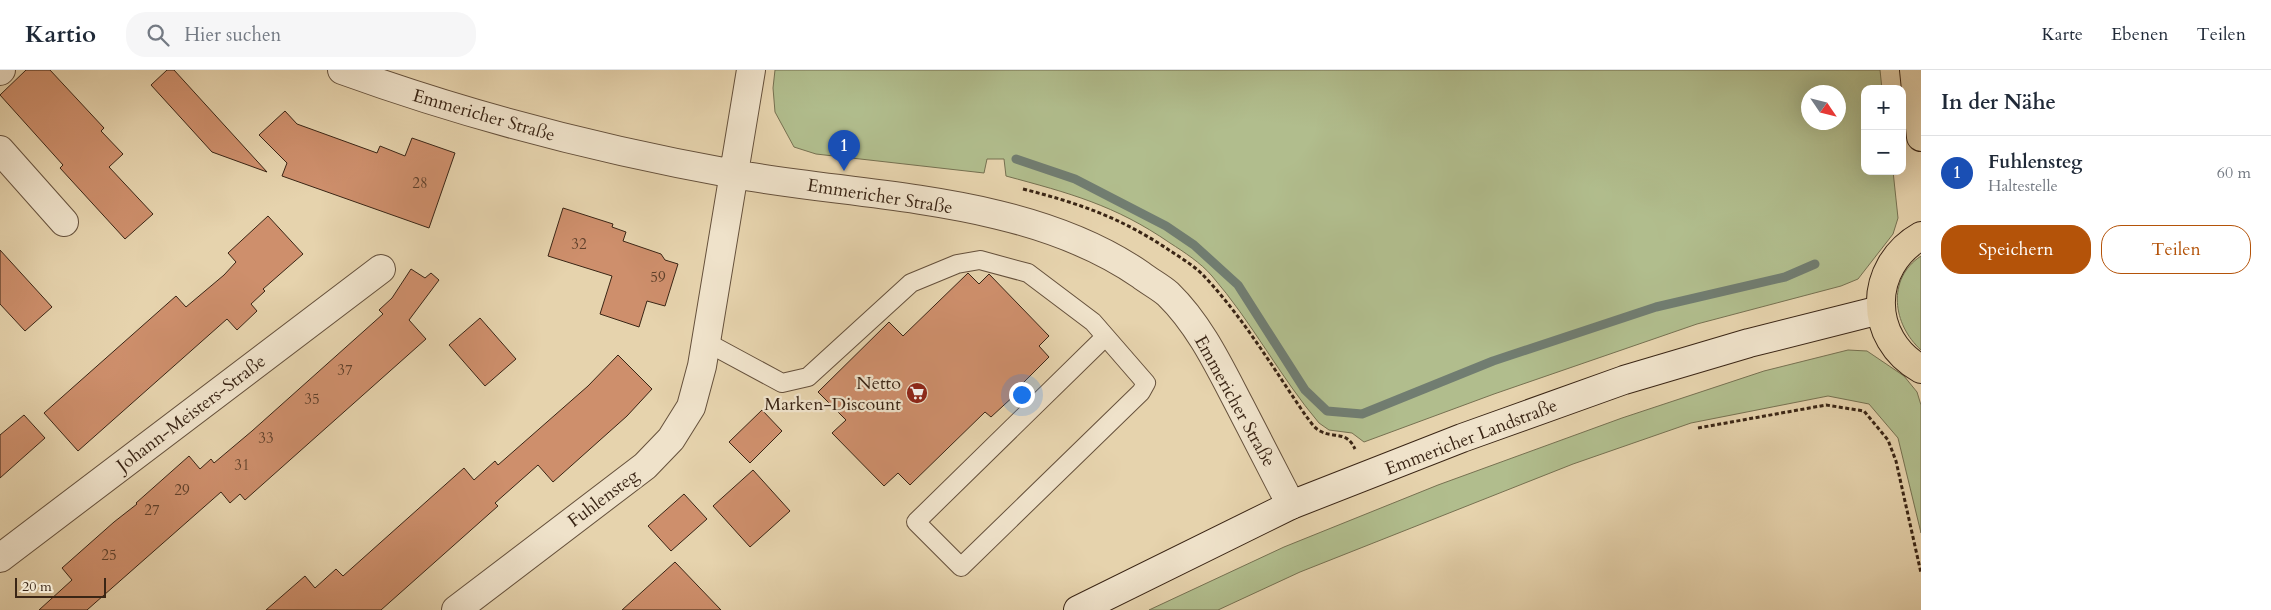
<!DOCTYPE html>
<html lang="de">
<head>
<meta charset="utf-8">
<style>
	body { margin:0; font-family:Cardo,serif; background:#f6f6f7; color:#1f2937 }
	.controls { position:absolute; right:15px; top:15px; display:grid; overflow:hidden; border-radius:10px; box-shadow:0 5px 20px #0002 }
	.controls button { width:45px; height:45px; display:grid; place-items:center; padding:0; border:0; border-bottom:1px solid #e0e1e3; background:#fff; color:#1f2937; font:25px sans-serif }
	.compass { position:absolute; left:1801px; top:15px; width:45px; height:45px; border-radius:50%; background:#fff; box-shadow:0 5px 20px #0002; rotate:125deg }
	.scale { position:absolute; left:15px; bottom:12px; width:91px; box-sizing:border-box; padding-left:5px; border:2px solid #3a2515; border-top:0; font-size:14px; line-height:18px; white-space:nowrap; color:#3a2515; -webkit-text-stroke:4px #efe2ca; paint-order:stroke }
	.you { position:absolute; left:1021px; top:324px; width:18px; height:18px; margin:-12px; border:4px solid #fff; border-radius:50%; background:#1a73e8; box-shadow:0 0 0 8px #1a73e833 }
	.badge { display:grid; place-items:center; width:32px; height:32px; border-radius:50%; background:#b45309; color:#fff; font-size:16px; font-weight:700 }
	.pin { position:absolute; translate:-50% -41px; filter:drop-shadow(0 1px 2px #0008) }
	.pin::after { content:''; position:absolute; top:26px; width:18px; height:15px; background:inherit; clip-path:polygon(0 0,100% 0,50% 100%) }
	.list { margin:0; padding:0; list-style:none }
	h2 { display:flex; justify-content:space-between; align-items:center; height:65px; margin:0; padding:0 20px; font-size:21px }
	h2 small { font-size:16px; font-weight:400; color:#747a83 }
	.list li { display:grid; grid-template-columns:32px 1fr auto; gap:15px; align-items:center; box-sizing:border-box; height:75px; padding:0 20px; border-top:1px solid #e0e1e3 }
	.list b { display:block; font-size:19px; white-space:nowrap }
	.list p { margin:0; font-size:16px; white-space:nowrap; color:#747a83 }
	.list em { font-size:16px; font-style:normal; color:#747a83 }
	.actions { display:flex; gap:10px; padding:15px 20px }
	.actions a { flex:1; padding:11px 0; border:1px solid #b45309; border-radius:20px; text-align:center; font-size:18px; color:#b45309 }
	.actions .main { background:#b45309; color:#fff }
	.icon { flex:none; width:28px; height:28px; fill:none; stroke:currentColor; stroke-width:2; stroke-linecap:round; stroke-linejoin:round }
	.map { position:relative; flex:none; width:1921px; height:540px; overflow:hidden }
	header { display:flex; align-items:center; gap:30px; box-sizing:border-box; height:70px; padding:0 25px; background:#fff; border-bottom:1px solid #e0e1e3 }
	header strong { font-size:24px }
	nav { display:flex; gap:28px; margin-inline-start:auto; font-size:18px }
	.search { width:350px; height:45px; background:#f6f6f7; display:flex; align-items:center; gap:12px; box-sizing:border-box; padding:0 18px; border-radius:20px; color:#747a83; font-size:19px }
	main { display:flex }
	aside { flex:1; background:#fff }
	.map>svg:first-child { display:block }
	.green { fill:#b1bd8d; stroke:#767151; fill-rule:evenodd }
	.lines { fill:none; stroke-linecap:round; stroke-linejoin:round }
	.stream { stroke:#717d71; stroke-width:9 }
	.building { fill:#ce8f6c; stroke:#3a2515 }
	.lane-casing { stroke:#65503b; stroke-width:20 }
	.street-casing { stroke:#65503b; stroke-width:30 }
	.secondary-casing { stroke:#3a2515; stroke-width:30 }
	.primary-casing { stroke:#3a2515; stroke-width:30 }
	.path { stroke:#3a2515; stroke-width:3; stroke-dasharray:4 2.5; stroke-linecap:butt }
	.lane { stroke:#efe2ca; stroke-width:18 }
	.street { stroke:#efe2ca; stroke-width:28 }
	.secondary { stroke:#efe2ca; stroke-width:28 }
	.primary { stroke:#e6d3ad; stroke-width:28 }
	.labels { text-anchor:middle; stroke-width:4.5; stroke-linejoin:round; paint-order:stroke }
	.number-label { font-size:15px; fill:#5f402b }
	.street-label { font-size:18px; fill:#3a2515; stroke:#efe2ca }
	.poi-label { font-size:18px; fill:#3a2515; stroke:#efe2ca; text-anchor:end }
</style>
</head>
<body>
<header>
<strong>Kartio</strong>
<div class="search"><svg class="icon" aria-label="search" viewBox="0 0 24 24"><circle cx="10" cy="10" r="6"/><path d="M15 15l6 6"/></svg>Hier suchen</div>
<nav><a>Karte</a><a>Ebenen</a><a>Teilen</a></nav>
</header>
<main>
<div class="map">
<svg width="1921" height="540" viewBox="0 0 1921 540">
	<rect width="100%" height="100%" fill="#e6d3ad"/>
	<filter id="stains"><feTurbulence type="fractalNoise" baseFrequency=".004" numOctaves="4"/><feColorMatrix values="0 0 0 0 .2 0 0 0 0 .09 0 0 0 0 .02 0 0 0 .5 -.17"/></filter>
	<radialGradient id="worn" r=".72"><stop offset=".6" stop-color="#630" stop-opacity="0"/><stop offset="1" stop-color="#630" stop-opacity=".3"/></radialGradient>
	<path class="green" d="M775 0H1880L1882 19H1865V101H1893L1898 148 1893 164 1858 209 1841 216 1697 254 1494 324 1364 372 1352 363 1329 360 1319 353C1280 307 1252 252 1212 206 1201 193 1184 182 1170 173 1115 135 1069 123 1006 106L1004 89H987L984 103 816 84 794 77 775 42 773 18ZM1808 22H1838V52H1808Z
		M1921 186V280C1893 255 1886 209 1921 186Z
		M1848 280 1867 281 1904 306 1917 322 1921 335V463L1898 368 1869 334 1828 326 1691 353 1573 394 1300 502 1218 540H1149L1284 477 1438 415 1622 348 1764 301Z"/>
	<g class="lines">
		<path class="stream" d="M1016 89 1075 109 1166 156 1194 175 1238 215 1305 320 1327 341 1362 344 1493 291 1656 237 1785 207 1815 194"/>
	</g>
	<path class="building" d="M26 0H50L104 58 101 61 123 84 109 97 153 144 125 169 60 98 63 95 0 25Z
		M167 0H174L267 102 212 82 151 15Z
		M285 41 297 54 377 83 380 76 405 86 412 68 455 83 429 158 282 106 287 93 259 65Z
		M563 138 613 154 612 157 626 162 623 171 661 184 665 190 678 194 665 236 647 231 639 257 600 244 612 206 548 186Z
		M268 146 303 184 263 219 265 221 251 234 257 241 237 260 227 249 78 381 44 343 176 226 186 237 224 205 236 192 228 183Z
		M0 180 52 237 25 261 0 234Z
		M411 199 425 208 431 203 439 210 409 250 426 269 245 430 240 424 230 433 221 422 87 540H39L72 510 62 498 114 452 137 434 136 433 189 386 200 399 211 389 214 393 252 361 383 244 379 240 392 228Z
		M968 203 979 214 989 204 1049 266 1039 276 1049 287 1014 322 1016 324 991 347 985 342 910 415 898 403 884 416 832 363 846 350 818 322 889 252 903 266Z
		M480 248 516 289 485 316 449 275Z
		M618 285 652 319 627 346 553 412 538 395 495 433 498 436 381 540H266L305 506 315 518 336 499 343 506 464 398 474 410 495 391 498 395 588 316Z
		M762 340 782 361 750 393 729 372Z
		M24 345 45 368 0 408V365Z
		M753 400 790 441 750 477 713 436Z
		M684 424 707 449 671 481 648 456Z
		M675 492 721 540H622Z"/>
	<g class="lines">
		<g class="lane-casing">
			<path id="lane" d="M706 272 782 313 808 307 911 213 957 194 980 190 1028 203 1093 252 1146 313 1141 322 961 497 916 452 1104 268"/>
		</g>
		<g class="street-casing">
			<path id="street" d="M342 0C469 46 601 80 734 104 867 128 1027 126 1141 205 1150 212 1160 217 1168 224 1200 255 1220 298 1240 336 1257 369 1274 402 1291 435
				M0 1 1 0
				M0 80 64 152
				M0 488 381 199
				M456 540 645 396 671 369 691 337 702 296 751 0"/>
		</g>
		<g class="secondary-casing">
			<path id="secondary" d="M1078 540 1291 435 1462 368 1624 310 1749 273 1880 240"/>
		</g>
		<g class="primary-casing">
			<path id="primary" d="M1914 0 1921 67
				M1921 166C1868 196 1867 269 1921 299"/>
		</g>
		<path class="path" d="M1023 119C1078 133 1119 147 1166 178 1178 186 1192 194 1203 205 1243 247 1273 298 1306 346 1310 351 1314 358 1320 361 1335 369 1346 360 1355 379
			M1698 358 1826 335 1864 341 1888 370 1896 391 1921 503"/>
		<use href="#lane" class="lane"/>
		<use href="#street" class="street"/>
		<use href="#secondary" class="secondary"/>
		<use href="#primary" class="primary"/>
	</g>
	<defs>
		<g id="supermarket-disc" transform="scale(1.125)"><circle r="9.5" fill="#8f2418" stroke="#efe2ca"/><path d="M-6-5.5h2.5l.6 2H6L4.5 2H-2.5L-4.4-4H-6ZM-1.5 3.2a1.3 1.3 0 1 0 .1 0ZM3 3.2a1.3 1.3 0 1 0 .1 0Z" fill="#fff"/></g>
	</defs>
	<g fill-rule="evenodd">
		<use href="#supermarket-disc" x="917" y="323"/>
	</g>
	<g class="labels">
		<g class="number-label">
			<text x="420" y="118">28</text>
			<text x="579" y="179">32</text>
			<text x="658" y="212">59</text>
			<text x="345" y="305">37</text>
			<text x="312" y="334">35</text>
			<text x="266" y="373">33</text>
			<text x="242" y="400">31</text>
			<text x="182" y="425">29</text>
			<text x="152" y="445">27</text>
			<text x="109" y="490">25</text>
		</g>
		<g class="street-label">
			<text transform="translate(484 45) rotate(16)" y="6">Emmericher Straße</text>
			<text transform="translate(880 126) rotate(9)" y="6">Emmericher Straße</text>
			<text transform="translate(1235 331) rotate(61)" y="6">Emmericher Straße</text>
			<text transform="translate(191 343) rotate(-37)" y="6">Johann-Meisters-Straße</text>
			<text transform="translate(1471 367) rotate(-21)" y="6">Emmericher Landstraße</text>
			<text transform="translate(603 428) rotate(-37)" y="6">Fuhlensteg</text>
		</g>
		<g class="poi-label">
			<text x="901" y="319">Netto<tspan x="901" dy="21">Marken-Discount</tspan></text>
		</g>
	</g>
	<rect width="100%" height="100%" filter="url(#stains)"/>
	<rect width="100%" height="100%" fill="url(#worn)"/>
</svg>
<div class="controls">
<button>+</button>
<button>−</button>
</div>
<svg class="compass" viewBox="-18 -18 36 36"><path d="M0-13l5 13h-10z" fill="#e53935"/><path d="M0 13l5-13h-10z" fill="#747a83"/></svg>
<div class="scale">20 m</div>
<div class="you"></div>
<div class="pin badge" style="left:844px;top:101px;background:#1a4fb4">1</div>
</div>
<aside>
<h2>In der Nähe<small></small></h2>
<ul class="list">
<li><span class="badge" style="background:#1a4fb4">1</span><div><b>Fuhlensteg</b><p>Haltestelle</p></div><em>60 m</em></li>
</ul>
<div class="actions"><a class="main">Speichern</a><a>Teilen</a></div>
</aside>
</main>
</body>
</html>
